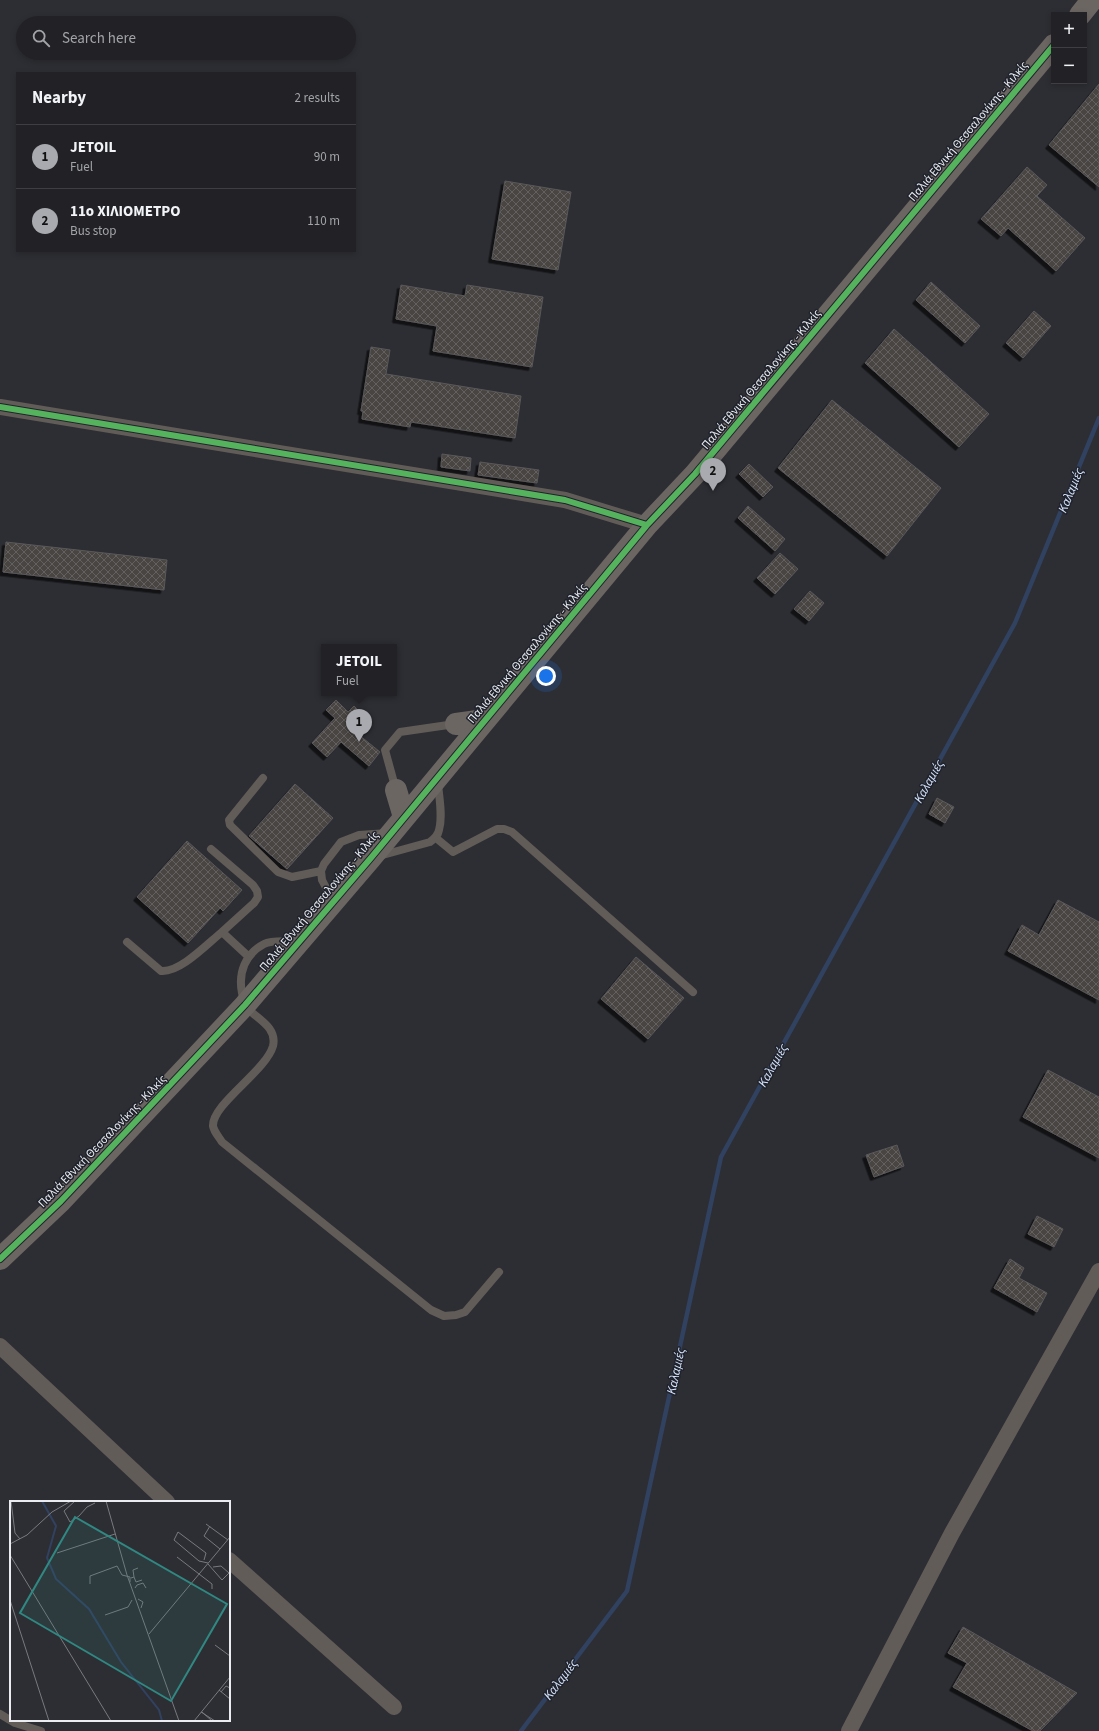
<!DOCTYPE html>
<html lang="en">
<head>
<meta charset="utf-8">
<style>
	body { margin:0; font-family:"Source Sans 3",sans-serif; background:#2e2f32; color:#f1f3f6 }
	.controls { position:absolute; right:12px; top:12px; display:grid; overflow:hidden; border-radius:0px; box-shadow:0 2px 6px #0003 }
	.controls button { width:36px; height:36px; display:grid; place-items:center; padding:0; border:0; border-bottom:1px solid #3f3f43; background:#222226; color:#f1f3f6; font:20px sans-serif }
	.you { position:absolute; left:546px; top:676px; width:14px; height:14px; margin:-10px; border:3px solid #fff; border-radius:50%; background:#1a73e8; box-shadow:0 0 0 6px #1a73e833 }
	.badge { display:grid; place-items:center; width:26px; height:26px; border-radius:50%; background:#a8aaaf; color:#111; font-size:13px; font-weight:700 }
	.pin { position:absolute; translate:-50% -33px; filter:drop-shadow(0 1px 2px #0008) }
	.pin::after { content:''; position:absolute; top:21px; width:14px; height:12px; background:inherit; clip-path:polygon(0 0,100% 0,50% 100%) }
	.popup { position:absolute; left:321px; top:644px; width:76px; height:52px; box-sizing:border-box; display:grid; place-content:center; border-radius:0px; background:#222226; filter:drop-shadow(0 1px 3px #0005); font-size:13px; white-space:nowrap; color:#a2a4a7 }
	.popup b { font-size:15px; color:#f1f3f6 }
	.popup::after { content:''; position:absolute; left:50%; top:100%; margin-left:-8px; border:8px solid transparent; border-top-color:#222226 }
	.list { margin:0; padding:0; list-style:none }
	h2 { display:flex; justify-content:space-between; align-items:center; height:52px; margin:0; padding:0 16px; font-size:17px }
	h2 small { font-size:13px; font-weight:400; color:#a2a4a7 }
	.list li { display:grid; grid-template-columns:26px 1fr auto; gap:12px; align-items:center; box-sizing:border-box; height:64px; padding:0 16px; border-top:1px solid #3f3f43 }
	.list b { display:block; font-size:15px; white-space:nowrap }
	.list p { margin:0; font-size:13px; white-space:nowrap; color:#a2a4a7 }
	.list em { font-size:13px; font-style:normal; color:#a2a4a7 }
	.icon { flex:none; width:22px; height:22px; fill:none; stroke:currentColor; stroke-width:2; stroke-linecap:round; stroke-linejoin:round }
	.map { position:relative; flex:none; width:1099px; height:1731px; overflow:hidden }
	.search { position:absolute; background:#222226; box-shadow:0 2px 6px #0003; left:16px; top:16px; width:340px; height:44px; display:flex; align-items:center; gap:10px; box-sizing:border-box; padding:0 14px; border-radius:22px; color:#a2a4a7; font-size:15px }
	.panel { position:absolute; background:#222226; box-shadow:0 2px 6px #0003; left:16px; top:72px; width:340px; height:180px; border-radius:0px }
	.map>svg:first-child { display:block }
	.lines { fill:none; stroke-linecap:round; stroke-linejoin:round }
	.stream { stroke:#314160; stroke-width:4.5 }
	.building { fill:url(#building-cross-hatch); stroke:#5a5859; filter:url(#shadow) }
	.lane { stroke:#615c58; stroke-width:8 }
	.street { stroke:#615c58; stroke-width:16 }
	.secondary { stroke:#6c6663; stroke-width:22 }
	.cycleway-casing { stroke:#20232c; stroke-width:8 }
	.cycleway { stroke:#56b35d; stroke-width:6 }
	.labels { text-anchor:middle; stroke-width:3; stroke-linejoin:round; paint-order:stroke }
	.street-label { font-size:12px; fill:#eaecf2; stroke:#20232c }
	.water-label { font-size:13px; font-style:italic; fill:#d7e5fe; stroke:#20232c }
	.inset-river { fill:none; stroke:#314160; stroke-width:2 }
	.inset-road { fill:none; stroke:#797a7f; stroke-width:1 }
	.view { fill:#308882; fill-opacity:0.15; stroke:#308882; stroke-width:2 }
	.inset-edge { fill:none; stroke:#eaecf2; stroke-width:2 }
</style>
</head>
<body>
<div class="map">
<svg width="1099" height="1731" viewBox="0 0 1099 1731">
	<defs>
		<pattern id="building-cross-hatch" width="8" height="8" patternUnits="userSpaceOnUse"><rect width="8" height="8" fill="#494542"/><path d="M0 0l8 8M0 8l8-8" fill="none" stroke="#63605e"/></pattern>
		<filter id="shadow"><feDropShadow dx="-3.5" dy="3.5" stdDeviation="0" flood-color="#0009"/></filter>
	</defs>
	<rect width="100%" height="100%" fill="#2d2e33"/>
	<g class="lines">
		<path class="stream" d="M521 1731 627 1591 721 1157 1015 623 1099 418"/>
	</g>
	<path class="building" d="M1099 84V187L1049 145Z
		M1027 167 1047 185 1037 196 1085 238 1056 271 1008 228 1001 236 981 219Z
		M505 181 571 192 558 270 492 259Z
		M931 282 980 326 965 343 916 300Z
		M401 285 465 296 467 285 543 297 532 367 433 351 437 326 396 319Z
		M1034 311 1051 326 1023 358 1006 343Z
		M894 329 989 414 959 447 865 363Z
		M371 347 390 350 386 374 521 396 515 438 411 422 410 427 362 419 363 411H361Z
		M832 400 941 488 887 556 778 468Z
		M442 454 471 458 470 471 441 467Z
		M480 462 539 470 537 483 478 475Z
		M749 464 773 487 763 497 739 474Z
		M748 506 785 539 775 551 738 518Z
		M6 542 167 560 164 590 3 572Z
		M780 553 798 569 775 594 757 578Z
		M810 591 824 603 809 621 794 609Z
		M336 700 348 712 354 706 365 717 353 730 380 752 369 766 341 742 327 757 312 743 335 718 326 710Z
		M295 784 333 818 287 869 249 836Z
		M937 798 954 807 945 823 929 814Z
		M187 841 242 890 223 911 220 908 188 943 137 897Z
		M1058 900 1099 922V1000L1008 951 1022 925 1039 935Z
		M636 957 684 998 648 1039 601 999Z
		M1048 1070 1099 1097V1158L1023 1117Z
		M897 1145 904 1166 874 1177 866 1155Z
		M1037 1216 1063 1229 1054 1247 1028 1234Z
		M1010 1259 1024 1268 1019 1278 1047 1293 1037 1312 994 1288Z
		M963 1627 1077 1693 1040 1731H1033L953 1687 967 1663 948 1653Z"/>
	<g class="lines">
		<path class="lane" d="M263 778 229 820 230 825 278 872 292 877 321 871
			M396 790 385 750 400 732 455 724
			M436 838 453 852 497 829H504L512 832 693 992
			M211 849 253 885 257 891 258 897 254 903 222 932 249 957
			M379 856 430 842C434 839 438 836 439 830 443 816 439 797 438 783
			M333 901 322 880 321 871 324 864 341 842 359 835 388 833
			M294 941C285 942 272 940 264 944 245 954 238 973 242 993 243 996 243 1002 245 1005 252 1017 278 1025 273 1046 266 1071 212 1104 213 1126 214 1132 219 1137 222 1142L431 1310 444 1316 456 1315 465 1312 499 1272
			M127 942 161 971C180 973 207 944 222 932
			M0 1714 15 1723 41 1731"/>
		<path class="street" d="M0 407 565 500 647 525
			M0 1346 167 1502
			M229 1560 394 1707
			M849 1731 952 1533 1099 1271"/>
		<path class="secondary" d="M1080 15 1092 0
			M456 724 485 720
			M396 790 404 817
			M0 1259 61 1201 245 1005 370 859 647 525 695 474 1054 45"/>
		<g class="cycleway-casing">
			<path id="cycleway" d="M0 407 565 500 647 525
				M0 1259 61 1201 245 1005 370 859 647 525 695 474 1054 45"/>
		</g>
		<use href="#cycleway" class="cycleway"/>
	</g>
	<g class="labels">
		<g class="street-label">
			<text transform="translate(968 131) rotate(-50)" y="4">Παλιά Εθνική Θεσσαλονίκης - Κιλκίς</text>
			<text transform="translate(761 379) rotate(-50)" y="4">Παλιά Εθνική Θεσσαλονίκης - Κιλκίς</text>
			<text transform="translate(527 653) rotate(-50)" y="4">Παλιά Εθνική Θεσσαλονίκης - Κιλκίς</text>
			<text transform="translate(319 901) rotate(-50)" y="4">Παλιά Εθνική Θεσσαλονίκης - Κιλκίς</text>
			<text transform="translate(102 1141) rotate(-46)" y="4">Παλιά Εθνική Θεσσαλονίκης - Κιλκίς</text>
		</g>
		<g class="water-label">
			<text transform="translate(1070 490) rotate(-68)" y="5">Καλαμιές</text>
			<text transform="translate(928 781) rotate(-61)" y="5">Καλαμιές</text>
			<text transform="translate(772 1065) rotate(-61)" y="5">Καλαμιές</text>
			<text transform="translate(675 1371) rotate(-78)" y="5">Καλαμιές</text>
			<text transform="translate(560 1679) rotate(-53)" y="5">Καλαμιές</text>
		</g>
	</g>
	<g transform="translate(10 1501)">
		<rect width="220" height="220" fill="#2d2e33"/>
		<path class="inset-river" d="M32 0 46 25 37 57 46 78 79 108 111 161 149 209 152 220"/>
		<path class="inset-road" d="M1 0 5 32 10 38M65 0 54 10 60 21 69 15 77 6 85 2M96 0 117 74 169 220M196 23 218 39M200 25 194 35 210 48M0 43 17 34 42 11 61 0M47 52 105 33M0 54 101 220M167 56 202 83V88M194 59 196 52 168 31 164 39 189 60 198 62M198 63 212 79 219 72 211 65 203 66M124 76 123 69 128 67M121 77 124 76 126 81 132 79M80 83V75L107 65 112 74 120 76V81M125 87 127 84 133 82 136 87M128 98 133 101 131 107M0 99 39 220M95 114 118 106 122 99M139 133 220 36M205 144 220 155M209 189 220 198M211 191 216 185 220 187M191 211 205 220M192 211 202 220M184 220 220 176"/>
		<path class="view" d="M65 16 217 103 161 200 10 112Z"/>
		<rect width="220" height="220" class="inset-edge"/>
	</g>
</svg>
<div class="controls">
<button>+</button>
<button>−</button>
</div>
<div class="you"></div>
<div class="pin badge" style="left:359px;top:742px">1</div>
<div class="popup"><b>JETOIL</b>Fuel</div>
<div class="pin badge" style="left:713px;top:491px">2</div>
<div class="search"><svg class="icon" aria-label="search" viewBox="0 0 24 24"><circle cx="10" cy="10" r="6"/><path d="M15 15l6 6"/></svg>Search here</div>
<section class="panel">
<h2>Nearby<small>2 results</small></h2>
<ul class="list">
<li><span class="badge">1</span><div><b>JETOIL</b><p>Fuel</p></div><em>90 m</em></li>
<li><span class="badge">2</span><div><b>11ο ΧΙΛΙΟΜΕΤΡΟ</b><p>Bus stop</p></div><em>110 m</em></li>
</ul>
</section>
</div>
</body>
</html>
